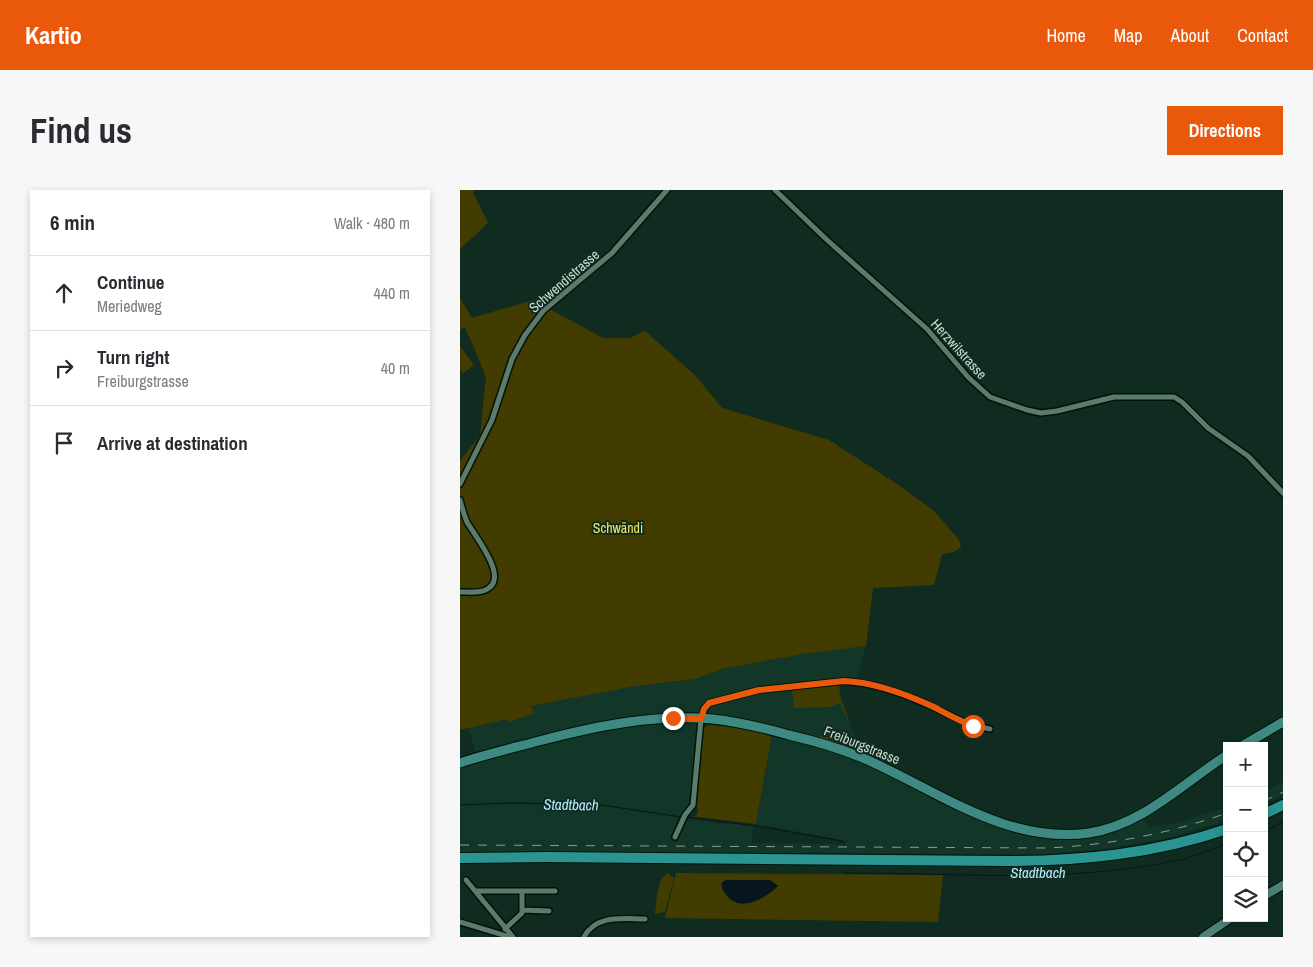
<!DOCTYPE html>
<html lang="en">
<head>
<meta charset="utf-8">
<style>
	body { margin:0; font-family:"Archivo Narrow",sans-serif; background:#f7f7f7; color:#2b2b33 }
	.controls { position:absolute; right:15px; bottom:15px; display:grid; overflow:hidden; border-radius:0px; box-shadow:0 2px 8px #0003 }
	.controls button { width:45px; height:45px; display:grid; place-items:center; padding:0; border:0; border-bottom:1px solid #e1e1e2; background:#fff; color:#2b2b33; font:25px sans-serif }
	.stop { position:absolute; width:15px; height:15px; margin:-11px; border:4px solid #ea580c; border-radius:50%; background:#fff }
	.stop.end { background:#ea580c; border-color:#fff; box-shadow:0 1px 5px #0008 }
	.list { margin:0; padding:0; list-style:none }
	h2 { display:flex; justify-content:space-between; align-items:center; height:65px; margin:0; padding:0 20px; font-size:21px }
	h2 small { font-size:16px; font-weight:400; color:#7c7c81 }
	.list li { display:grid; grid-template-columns:32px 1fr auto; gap:15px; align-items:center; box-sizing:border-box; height:75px; padding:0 20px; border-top:1px solid #e1e1e2 }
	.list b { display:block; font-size:19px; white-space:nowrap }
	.list p { margin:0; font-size:16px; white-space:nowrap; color:#7c7c81 }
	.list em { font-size:16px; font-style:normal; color:#7c7c81 }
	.icon { flex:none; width:28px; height:28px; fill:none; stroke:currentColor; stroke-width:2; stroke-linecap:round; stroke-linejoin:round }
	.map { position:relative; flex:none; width:823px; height:747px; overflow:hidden; border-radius:0px }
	header { display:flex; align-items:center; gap:30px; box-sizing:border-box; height:70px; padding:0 25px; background:#ea580c; color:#fff }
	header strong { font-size:24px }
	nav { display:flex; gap:28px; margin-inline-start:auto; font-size:18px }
	.intro { display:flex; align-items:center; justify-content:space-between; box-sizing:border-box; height:120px; padding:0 30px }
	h1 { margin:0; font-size:35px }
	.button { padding:12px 22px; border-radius:0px; background:#ea580c; color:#fff; font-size:18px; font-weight:700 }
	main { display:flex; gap:30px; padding:0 30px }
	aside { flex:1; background:#fff; border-radius:0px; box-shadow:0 2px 8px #0003 }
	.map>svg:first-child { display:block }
	.built { fill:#123728; fill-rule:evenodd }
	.green { fill:#423c00; fill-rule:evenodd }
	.water { fill:#07161c }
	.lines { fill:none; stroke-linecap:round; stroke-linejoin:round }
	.stream { stroke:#07161c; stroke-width:1 }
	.street-casing { stroke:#00140a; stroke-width:8 }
	.secondary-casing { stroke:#00140a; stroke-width:10 }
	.primary-casing { stroke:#00140a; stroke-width:11 }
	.highway-casing { stroke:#00140a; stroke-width:12 }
	.street { stroke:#5d7b6c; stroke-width:5 }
	.secondary { stroke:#4e8278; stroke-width:8 }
	.primary { stroke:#3e8a83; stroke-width:9 }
	.highway { stroke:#2a9493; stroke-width:10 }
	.rail { stroke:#8a9e94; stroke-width:1; stroke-dasharray:9 9; stroke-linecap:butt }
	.route { stroke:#ea580c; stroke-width:6 }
	.labels { text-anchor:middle; stroke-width:4; stroke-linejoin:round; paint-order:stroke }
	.street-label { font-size:14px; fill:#cadad2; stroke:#102c20 }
	.park-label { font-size:14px; fill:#f3e663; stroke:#102c20 }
	.water-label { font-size:15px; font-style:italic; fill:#b6ebff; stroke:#102c20 }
</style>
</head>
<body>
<header>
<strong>Kartio</strong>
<nav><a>Home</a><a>Map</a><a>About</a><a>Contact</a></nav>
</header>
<div class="intro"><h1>Find us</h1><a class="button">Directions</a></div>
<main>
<aside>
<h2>6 min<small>Walk · 480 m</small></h2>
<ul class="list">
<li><svg class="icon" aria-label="ahead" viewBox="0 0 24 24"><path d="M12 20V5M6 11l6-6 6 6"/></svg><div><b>Continue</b><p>Meriedweg</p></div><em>440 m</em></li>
<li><svg class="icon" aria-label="right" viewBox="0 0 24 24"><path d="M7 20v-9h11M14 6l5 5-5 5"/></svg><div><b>Turn right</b><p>Freiburgstrasse</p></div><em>40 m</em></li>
<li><svg class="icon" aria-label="arrive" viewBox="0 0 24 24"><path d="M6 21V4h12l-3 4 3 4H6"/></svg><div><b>Arrive at destination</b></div></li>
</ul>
</aside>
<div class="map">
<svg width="823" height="747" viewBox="0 0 823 747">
	<rect width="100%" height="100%" fill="#102c20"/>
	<path class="built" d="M406 456 395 494 379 493 380 506 400 560 403 573 490 614 546 637 613 647 682 627 689 637 716 633 767 617V630L712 647 653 658 587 664 28 662 27 663 0 664V579L13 574 16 565 8 538 47 529 48 531 74 524 71 516 176 496 236 489 261 479 343 464ZM242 534 277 535 312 543 296 634 388 651 381 654 292 653 293 636 226 630Z
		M823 592V605L804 614V601Z"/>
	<path class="green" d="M0 0H15L13 3 28 33 0 59Z
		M0 108 12 128 73 110 143 148H170L185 141 236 186 262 218 369 250 437 294 473 320 499 350 501 357 494 362 482 364 474 395 413 398 406 456 343 464 261 479 236 489 176 496 71 516 74 524 48 532 47 529 0 540V271L20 245 26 187 5 137 0 140Z
		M0 156 14 175 3 183 0 179Z
		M379 493 380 506 391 535 380 513 370 517 334 518 332 498Z
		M250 535 286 539 312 543 296 634 231 626H236L238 622 236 609 242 541 246 536Z
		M360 545 377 550 400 560 401 564 362 550 360 548Z
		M207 683 214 688 205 722 195 724C197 712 196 691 207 683Z
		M216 683 483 685 478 732 205 728ZM266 690H276L269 709Z"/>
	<path class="water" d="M266 690H310L318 696C306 708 281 723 267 706 263 701 261 698 262 692Z"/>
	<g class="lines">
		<path class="stream" d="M0 615 47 613 135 614 221 627
			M226 627 296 636 382 651 385 655
			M804 641 823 632
			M385 682 387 683C499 683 613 694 723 669 738 665 753 659 767 654"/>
		<g class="street-casing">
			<path id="street" d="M315 0 366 49 467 139 508 187 530 207 567 220 581 223 597 221 654 207H714L722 212 748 238 788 266 823 303
				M0 294 32 230 52 169 65 145 84 120 152 63 207 0
				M0 310C2 317 4 325 7 332 15 346 46 384 30 397 23 404 9 402 0 402
				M215 647 225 625 233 615 241 529 244 519 249 513 299 500 384 491C408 492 440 502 462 512 487 523 502 534 530 539
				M6 690 53 747
				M16 701H95
				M62 701V720
				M0 732 50 747
				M45 739 62 723V720L89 721
				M124 747C136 724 163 729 185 729"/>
		</g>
		<g class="secondary-casing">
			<path id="secondary" d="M804 706 823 695
				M743 747 771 728"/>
		</g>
		<g class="primary-casing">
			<path id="primary" d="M782 556 823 532
				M0 573C26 564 53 558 79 551 136 536 194 524 253 529 279 532 304 538 329 545 355 551 379 558 403 568 475 599 547 655 629 643 683 635 723 593 767 565"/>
		</g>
		<g class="highway-casing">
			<path id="highway" d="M804 624 823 615
				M0 668 86 667 544 671C621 671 694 664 767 639"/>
		</g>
		<use href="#street" class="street"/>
		<use href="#secondary" class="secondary"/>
		<use href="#primary" class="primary"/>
		<use href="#highway" class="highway"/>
		<path class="rail" d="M804 611 823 602
			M0 655 587 658C649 655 708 644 767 623"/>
	</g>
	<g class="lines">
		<path class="route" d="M213 528 241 529 244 519 249 513 299 500 384 491C413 492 448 505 474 517 487 524 499 531 513 536"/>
	</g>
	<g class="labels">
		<g class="street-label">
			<text transform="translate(104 91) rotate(-41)" y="5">Schwendistrasse</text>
			<text transform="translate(499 159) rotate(48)" y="5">Herzwilstrasse</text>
			<text transform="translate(402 555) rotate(22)" y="5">Freiburgstrasse</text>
		</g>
		<g class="park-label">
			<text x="158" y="343">Schwändi</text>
		</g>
		<g class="water-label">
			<text transform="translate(111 615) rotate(1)" y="5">Stadtbach</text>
			<text x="578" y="688">Stadtbach</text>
		</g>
	</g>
</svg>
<div class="controls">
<button>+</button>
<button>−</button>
<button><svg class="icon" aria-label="locate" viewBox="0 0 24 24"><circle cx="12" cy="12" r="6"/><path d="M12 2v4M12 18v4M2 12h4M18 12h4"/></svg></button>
<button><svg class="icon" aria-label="layers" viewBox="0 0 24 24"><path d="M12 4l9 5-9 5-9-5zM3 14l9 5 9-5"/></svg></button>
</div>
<div class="stop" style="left:513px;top:536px"></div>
<div class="stop end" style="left:213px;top:528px"></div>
</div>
</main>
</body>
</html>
